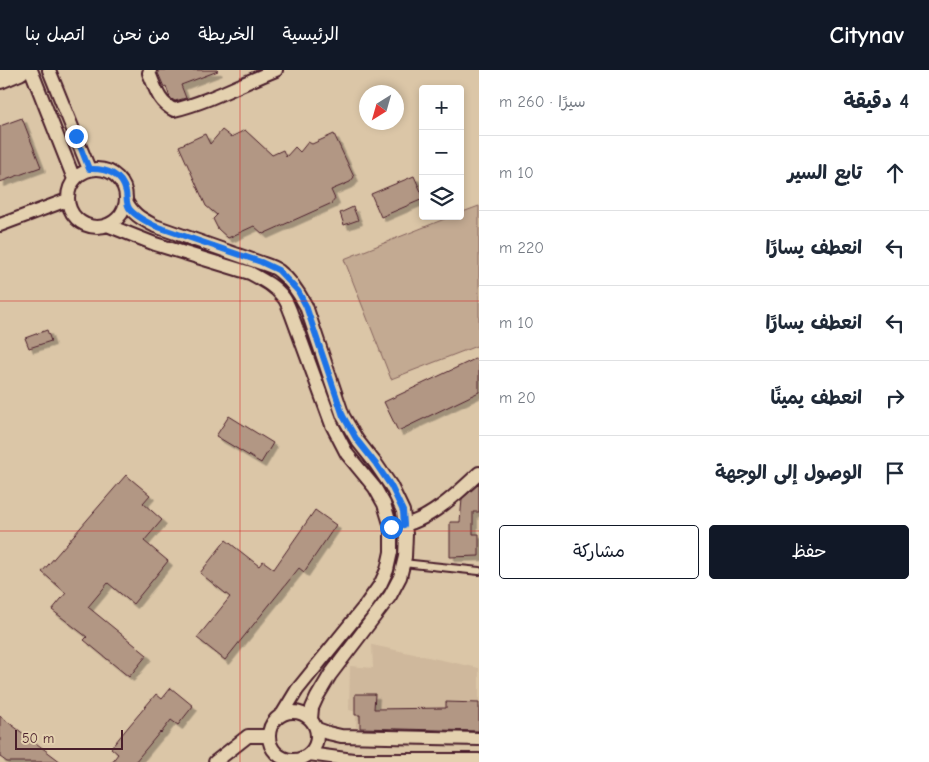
<!DOCTYPE html>
<html lang="ar">
<head>
<meta charset="utf-8">
<style>
	body { margin:0; font-family:"Comic Neue","Playpen Sans Arabic",sans-serif; background:#f6f6f7; color:#1f2937; direction:rtl }
	.controls { position:absolute; right:15px; top:15px; display:grid; overflow:hidden; border-radius:5px; box-shadow:0 2px 8px #0003 }
	.controls button { width:45px; height:45px; display:grid; place-items:center; padding:0; border:0; border-bottom:1px solid #e0e1e3; background:#fff; color:#1f2937; font:25px sans-serif }
	.compass { position:absolute; left:359px; top:15px; width:45px; height:45px; border-radius:50%; background:#fff; box-shadow:0 2px 8px #0003; rotate:217deg }
	.scale { position:absolute; left:15px; bottom:12px; width:108px; box-sizing:border-box; padding-left:5px; border:2px solid #4a1f2b; border-top:0; font-size:14px; line-height:18px; white-space:nowrap; color:#4a1f2b; -webkit-text-stroke:4px #e4d1af; paint-order:stroke }
	.stop { position:absolute; width:15px; height:15px; margin:-11px; border:4px solid #1a73e8; border-radius:50%; background:#fff }
	.stop.end { background:#1a73e8; border-color:#fff; box-shadow:0 1px 5px #0008 }
	.list { margin:0; padding:0; list-style:none }
	h2 { display:flex; justify-content:space-between; align-items:center; height:65px; margin:0; padding:0 20px; font-size:21px }
	h2 small { font-size:16px; font-weight:400; color:#747a83 }
	.list li { display:grid; grid-template-columns:32px 1fr auto; gap:15px; align-items:center; box-sizing:border-box; height:75px; padding:0 20px; border-top:1px solid #e0e1e3 }
	.list b { display:block; font-size:19px; white-space:nowrap }
	.list em { font-size:16px; font-style:normal; color:#747a83 }
	.actions { display:flex; gap:10px; padding:15px 20px }
	.actions a { flex:1; padding:11px 0; border:1px solid #111827; border-radius:5px; text-align:center; font-size:18px; color:#111827 }
	.actions .main { background:#111827; color:#fff }
	.icon { flex:none; width:28px; height:28px; fill:none; stroke:currentColor; stroke-width:2; stroke-linecap:round; stroke-linejoin:round }
	.map { position:relative; flex:none; width:479px; height:692px; overflow:hidden; direction:ltr }
	header { display:flex; align-items:center; gap:30px; box-sizing:border-box; height:70px; padding:0 25px; background:#111827; color:#fff }
	header strong { font-size:24px }
	nav { display:flex; gap:28px; margin-inline-start:auto; font-size:18px }
	main { display:flex }
	aside { flex:1; background:#fff }
	.map>svg:first-child { display:block }
	.built { fill:#cfb89c }
	.green { fill:#c3aa92; stroke:#86645e }
	.building { fill:#b29784; stroke:#4a1f2b; filter:url(#shadow) }
	.lines { fill:none; stroke-linecap:round; stroke-linejoin:round }
	.lane-casing { stroke:#4a1f2b; stroke-width:10 }
	.street-casing { stroke:#4a1f2b; stroke-width:16 }
	.primary-casing { stroke:#4a1f2b; stroke-width:24 }
	.lane { stroke:#e4d1af; stroke-width:6 }
	.street { stroke:#e4d1af; stroke-width:12 }
	.primary { stroke:#e4d1af; stroke-width:20 }
	.route { stroke:#1a73e8; stroke-width:6 }
	.grid { fill:none; stroke:#d62828; stroke-width:1; stroke-opacity:0.55 }
</style>
</head>
<body>
<header>
<strong>Citynav</strong>
<nav><a>الرئيسية</a><a>الخريطة</a><a>من نحن</a><a>اتصل بنا</a></nav>
</header>
<main>
<aside>
<h2>4 دقيقة<small>سيرًا · 260 m</small></h2>
<ul class="list">
<li><svg class="icon" aria-label="ahead" viewBox="0 0 24 24"><path d="M12 20V5M6 11l6-6 6 6"/></svg><div><b>تابع السير</b></div><em>10 m</em></li>
<li><svg class="icon" aria-label="left" viewBox="0 0 24 24"><path d="M17 20v-9H6M10 6l-5 5 5 5"/></svg><div><b>انعطف يسارًا</b></div><em>220 m</em></li>
<li><svg class="icon" aria-label="left" viewBox="0 0 24 24"><path d="M17 20v-9H6M10 6l-5 5 5 5"/></svg><div><b>انعطف يسارًا</b></div><em>10 m</em></li>
<li><svg class="icon" aria-label="right" viewBox="0 0 24 24"><path d="M7 20v-9h11M14 6l5 5-5 5"/></svg><div><b>انعطف يمينًا</b></div><em>20 m</em></li>
<li><svg class="icon" aria-label="arrive" viewBox="0 0 24 24"><path d="M6 21V4h12l-3 4 3 4H6"/></svg><div><b>الوصول إلى الوجهة</b></div></li>
</ul>
<div class="actions"><a class="main">حفظ</a><a>مشاركة</a></div>
</aside>
<div class="map">
<svg width="479" height="692" viewBox="0 0 479 692">
	<defs>
		<filter id="shadow"><feDropShadow dx="4.5" dy="4.5" stdDeviation="0" flood-color="#0004"/></filter>
	</defs>
	<rect width="100%" height="100%" fill="#dbc6a7"/>
	<filter id="ink" filterUnits="userSpaceOnUse"><feTurbulence type="fractalNoise" baseFrequency=".02" numOctaves="2"/><feDisplacementMap in="SourceGraphic" scale="10" xChannelSelector="R" yChannelSelector="G"/><feConvolveMatrix kernelMatrix="1 2 1 2 8 2 1 2 1" color-interpolation-filters="sRGB"/></filter>
	<g filter="url(#ink)">
		<path class="built" d="M372 575 479 598V657H356V642L349 640 350 596 373 598Z"/>
		<path class="green" d="M479 136V275L391 309 344 189 452 146H460V143Z"/>
		<path class="building" d="M158 0H217L218 1 181 15 186 28 175 31 170 28 166 16 164 17 158 3Z
			M22 48 41 97 0 112V56Z
			M222 60 231 67 245 60 272 85 283 80 286 87 295 77 300 82 308 72 312 74 334 64 354 107 350 112 331 120 335 129 332 133 263 164 254 156 228 168 218 159 213 149 217 145 206 136 179 76 205 64 210 74Z
			M414 106 423 126V129L381 147 371 124Z
			M353 137 358 150 344 155 340 143Z
			M47 260 51 271 29 278 25 268Z
			M479 287V322L398 361 384 332Z
			M229 346 273 373 261 393 216 366Z
			M126 405 150 425 143 433 162 450 144 471 168 491 133 534 108 513 88 537 147 585 129 607 84 570 87 567 52 540 66 523 42 502Z
			M479 414V442H473V464H479V486L450 487V452H460L462 429Z
			M315 440 336 455 304 502 299 498 225 590 197 568 230 527 200 503 226 470 259 496 263 491 274 499Z
			M171 618 193 636 178 655 171 650 161 663 160 662 135 692H112L118 684 111 678 129 656 156 624 162 629Z
			M355 624H375L374 639 446 638V632L479 633V661L360 658V645H355Z
			M0 646 61 692H7L0 687Z"/>
		<g class="lines">
			<g class="lane-casing">
				<path id="lane" d="M403 493 479 501"/>
			</g>
			<g class="street-casing">
				<path id="street" d="M31 0 74 109
					M49 0 89 99
					M150 0 149 3C156 19 158 32 174 40 208 32 243 13 276 0
					M68 128a29 29 0 1 1 58 0a29 29 0 1 1-58 0Z
					M126 131C133 145 142 149 155 156L261 193C267 195 274 197 279 201 291 210 299 223 306 236L343 346 357 370 376 394 391 416 403 441 406 464 405 487 400 507 390 526 330 605 317 627 312 638 311 649
					M0 155 67 130
					M107 155 155 174 250 203C263 210 275 216 284 228 287 232 289 238 291 243L332 355 347 384 375 418 384 434 391 457V482L387 500 380 515 365 536 297 620 283 643
					M399 456C428 452 458 423 479 403
					M269 666a24 24 0 1 1 48 0a24 24 0 1 1-48 0Z
					M317 659 328 663 341 666 479 669
					M309 684 353 690H479
					M215 692 248 666H269"/>
			</g>
			<g class="primary-casing">
				<path id="primary" d="M0 8 19 0"/>
			</g>
			<use href="#lane" class="lane"/>
			<use href="#street" class="street"/>
			<use href="#primary" class="primary"/>
		</g>
	</g>
	<g class="lines" filter="url(#ink)">
		<path class="route" d="M76 66 89 99C106 98 122 104 126 122 127 128 126 133 129 138 134 146 147 152 155 156L261 192 278 200 298 221 306 236 343 346 357 370 376 394 391 416 403 441 404 455 391 457"/>
	</g>
	<path class="grid" d="M240 0V692M0 231H479M0 461H479"/>
</svg>
<div class="controls">
<button>+</button>
<button>−</button>
<button><svg class="icon" aria-label="layers" viewBox="0 0 24 24"><path d="M12 4l9 5-9 5-9-5zM3 14l9 5 9-5"/></svg></button>
</div>
<svg class="compass" viewBox="-18 -18 36 36"><path d="M0-13l5 13h-10z" fill="#e53935"/><path d="M0 13l5-13h-10z" fill="#747a83"/></svg>
<div class="scale">50 m</div>
<div class="stop" style="left:391px;top:457px"></div>
<div class="stop end" style="left:76px;top:66px"></div>
</div>
</main>
</body>
</html>
